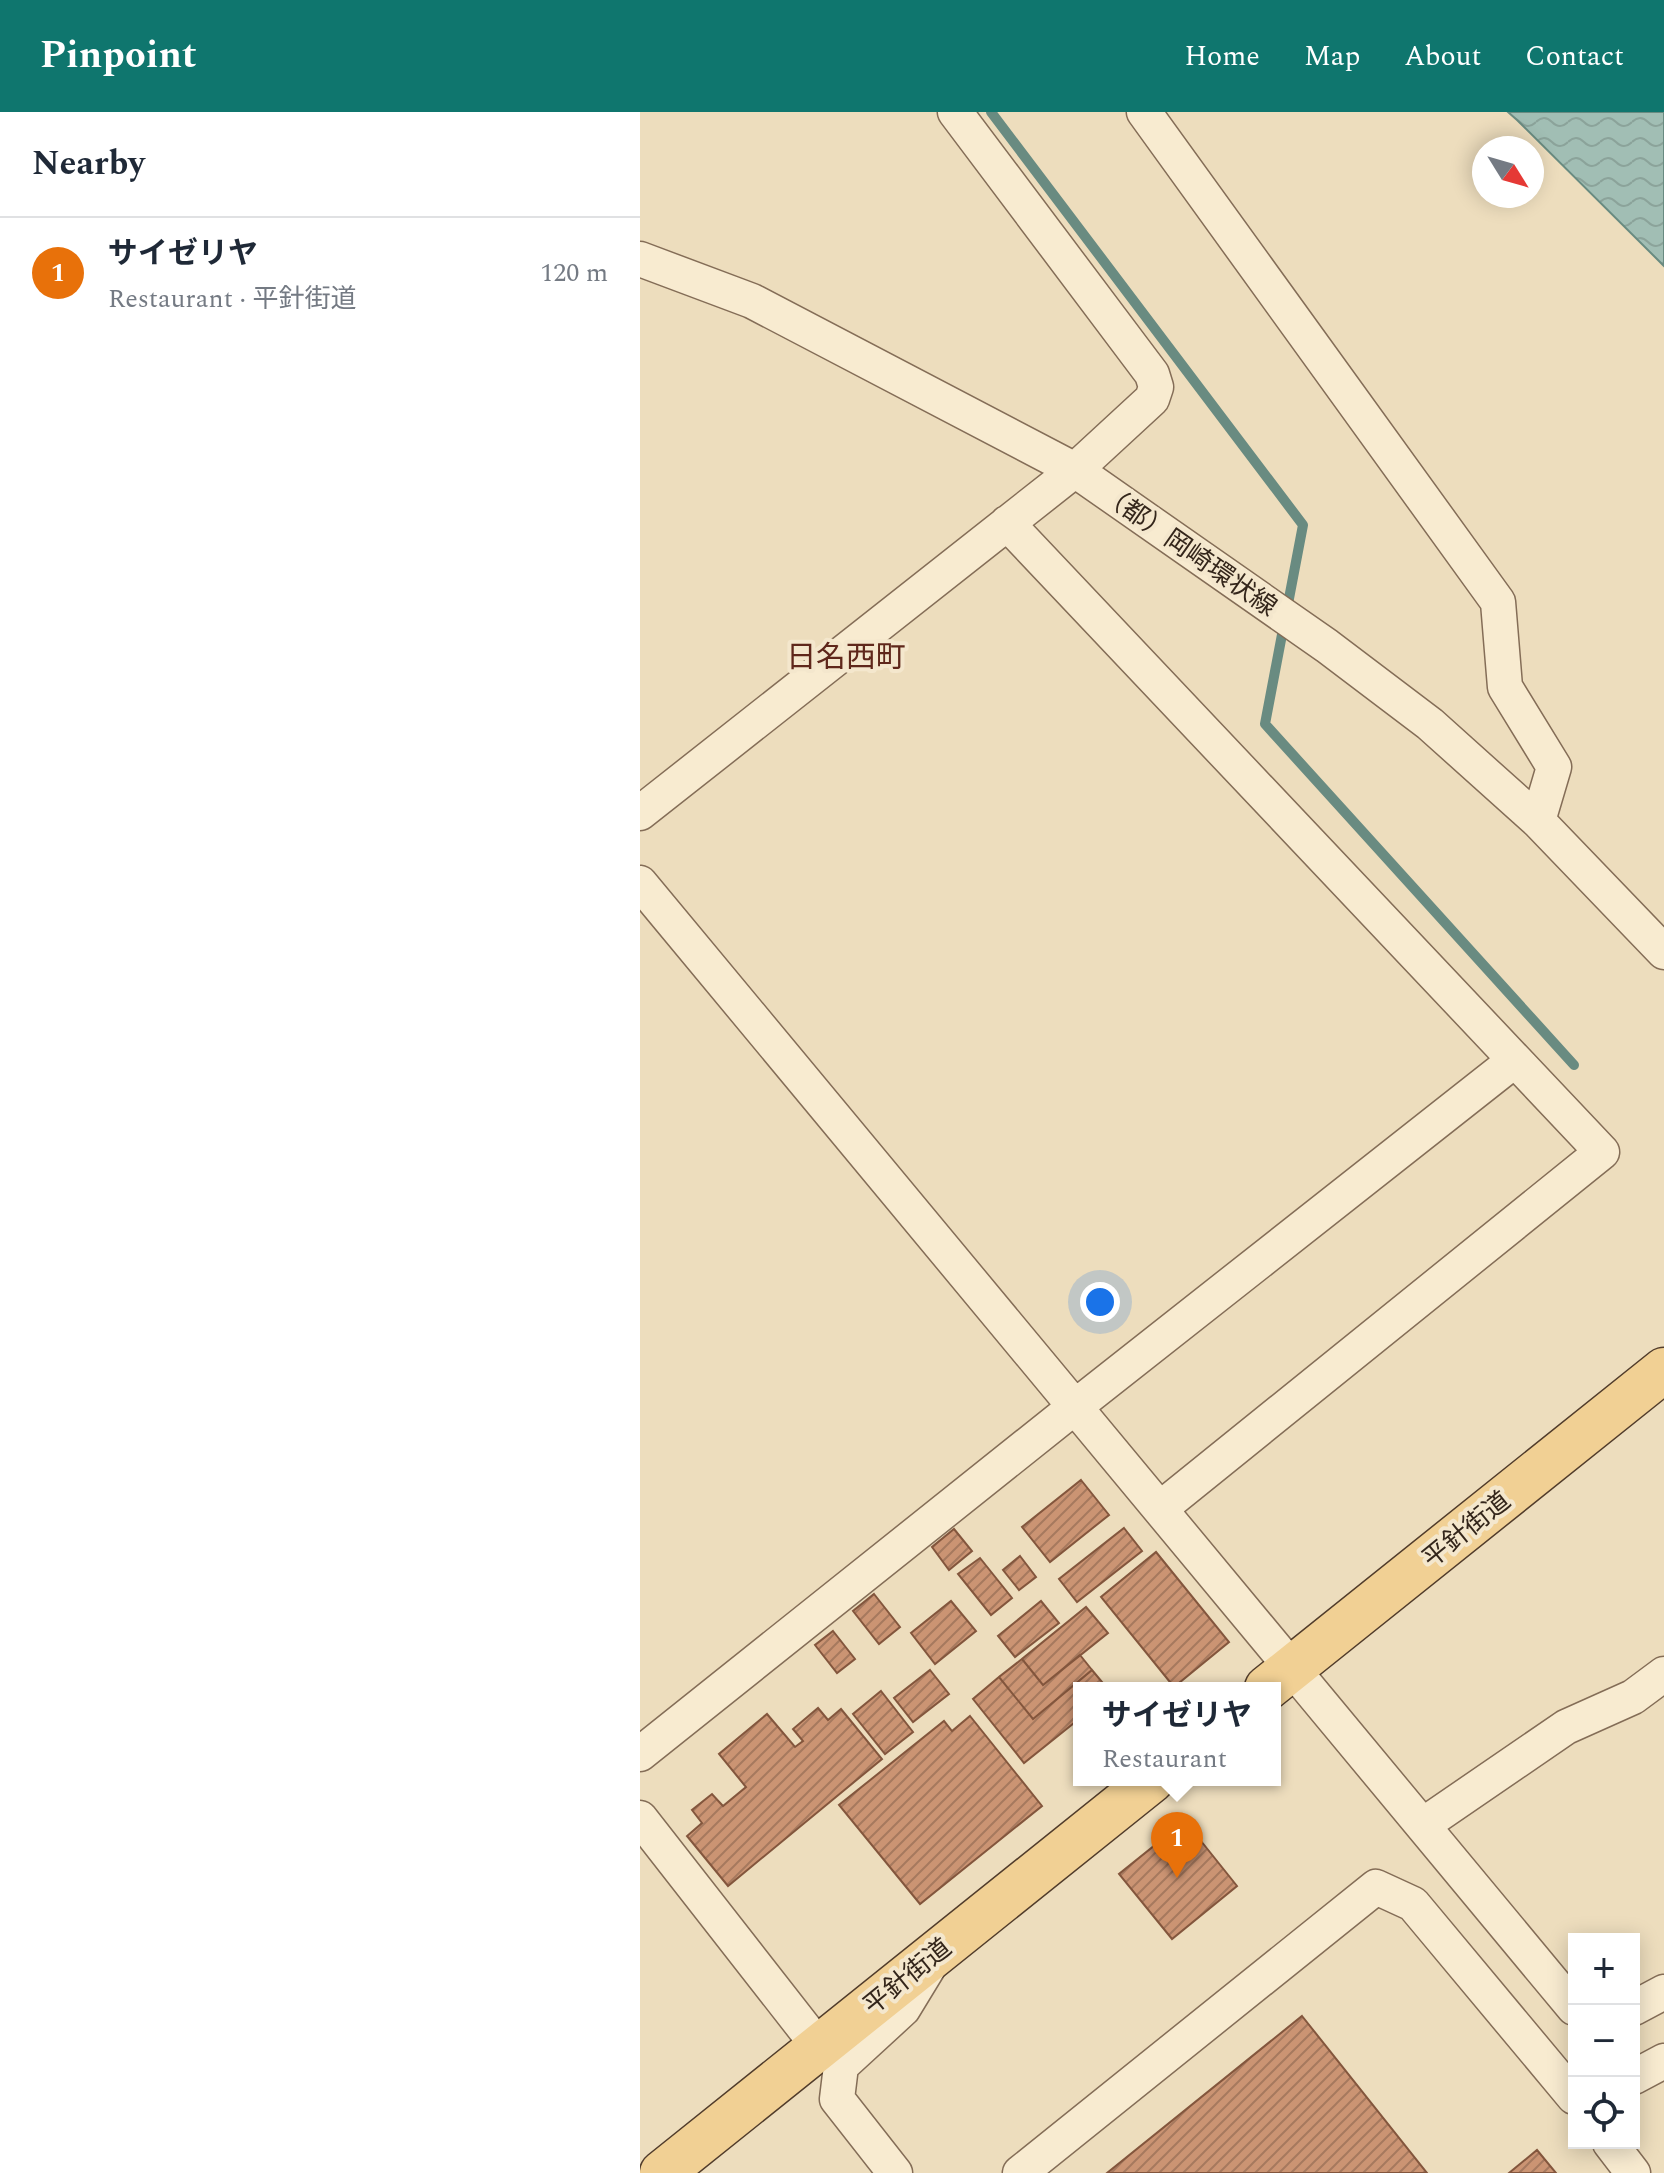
<!DOCTYPE html>
<html lang="en">
<head>
<meta charset="utf-8">
<style>
	body { margin:0; font-family:Spectral,"Noto Sans JP",serif; background:#f6f6f7; color:#1f2937 }
	.controls { position:absolute; right:24px; bottom:24px; display:grid; overflow:hidden; border-radius:0px; box-shadow:0 4px 20px #0003 }
	.controls button { width:72px; height:72px; display:grid; place-items:center; padding:0; border:0; border-bottom:2px solid #e0e1e3; background:#fff; color:#1f2937; font:40px sans-serif }
	.compass { position:absolute; left:832px; top:24px; width:72px; height:72px; border-radius:50%; background:#fff; box-shadow:0 4px 20px #0003; rotate:127deg }
	.you { position:absolute; left:460px; top:1190px; width:28px; height:28px; margin:-20px; border:6px solid #fff; border-radius:50%; background:#1a73e8; box-shadow:0 0 0 12px #1a73e833 }
	.badge { display:grid; place-items:center; width:52px; height:52px; border-radius:50%; background:#0f766e; color:#fff; font-size:26px; font-weight:700 }
	.pin { position:absolute; translate:-50% -66px; filter:drop-shadow(0 2px 4px #0008) }
	.pin::after { content:''; position:absolute; top:42px; width:28px; height:24px; background:inherit; clip-path:polygon(0 0,100% 0,50% 100%) }
	.popup { position:absolute; left:433px; top:1570px; width:208px; height:104px; box-sizing:border-box; display:grid; place-content:center; border-radius:0px; background:#fff; filter:drop-shadow(0 2px 6px #0005); font-size:26px; white-space:nowrap; color:#747a83 }
	.popup b { font-size:30px; color:#1f2937 }
	.popup::after { content:''; position:absolute; left:50%; top:100%; margin-left:-16px; border:16px solid transparent; border-top-color:#fff }
	.list { margin:0; padding:0; list-style:none }
	h2 { display:flex; justify-content:space-between; align-items:center; height:104px; margin:0; padding:0 32px; font-size:34px }
	h2 small { font-size:26px; font-weight:400; color:#747a83 }
	.list li { display:grid; grid-template-columns:52px 1fr auto; gap:24px; align-items:center; box-sizing:border-box; height:112px; padding:0 32px; border-top:2px solid #e0e1e3 }
	.list b { display:block; font-size:30px; white-space:nowrap }
	.list p { margin:0; font-size:26px; white-space:nowrap; color:#747a83 }
	.list em { font-size:26px; font-style:normal; color:#747a83 }
	.icon { flex:none; width:44px; height:44px; fill:none; stroke:currentColor; stroke-width:2; stroke-linecap:round; stroke-linejoin:round }
	.map { position:relative; flex:none; width:1024px; height:2061px; overflow:hidden }
	header { display:flex; align-items:center; gap:48px; box-sizing:border-box; height:112px; padding:0 40px; background:#0f766e; color:#fff }
	header strong { font-size:38px }
	nav { display:flex; gap:44px; margin-inline-start:auto; font-size:28px }
	main { display:flex }
	aside { flex:1; background:#fff }
	.map>svg:first-child { display:block }
	.water { fill:url(#water-waves); stroke:#698b81; stroke-width:2 }
	.lines { fill:none; stroke-linecap:round; stroke-linejoin:round }
	.stream { stroke:#698b81; stroke-width:10 }
	.building { fill:url(#building-hatch); stroke:#83563d; stroke-width:2 }
	.minor-casing { stroke:#846d57; stroke-width:37 }
	.major-casing { stroke:#513c2b; stroke-width:47 }
	.minor { stroke:#f8ebd0; stroke-width:34 }
	.major { stroke:#f1d094; stroke-width:44 }
	.labels { text-anchor:middle; stroke-width:8; stroke-linejoin:round; paint-order:stroke }
	.street-label { font-size:26px; fill:#34261b; stroke:#f4e7cd }
	.quarter-label { font-size:30px; fill:#5f271b; stroke:#f4e7cd }
</style>
</head>
<body>
<header>
<strong>Pinpoint</strong>
<nav><a>Home</a><a>Map</a><a>About</a><a>Contact</a></nav>
</header>
<main>
<aside>
<h2>Nearby<small></small></h2>
<ul class="list">
<li><span class="badge" style="background:#e8710a">1</span><div><b>サイゼリヤ</b><p>Restaurant · 平針街道</p></div><em>120 m</em></li>
</ul>
</aside>
<div class="map">
<svg width="1024" height="2061" viewBox="0 0 1024 2061">
	<defs>
		<pattern id="water-waves" width="16" height="10" patternUnits="userSpaceOnUse" patternTransform="scale(2)"><rect width="16" height="10" fill="#a1beb4"/><path d="M0 5q4-4 8 0t8 0" fill="none" stroke="#8ba39a"/></pattern>
		<pattern id="building-hatch" width="6" height="6" patternUnits="userSpaceOnUse" patternTransform="scale(2)"><rect width="6" height="6" fill="#cb9473"/><path d="M-1 1l2-2M0 6l6-6M5 7l2-2" fill="none" stroke="#a6795e"/></pattern>
	</defs>
	<rect width="100%" height="100%" fill="#edddbd"/>
	<path class="water" d="M868 0H1024V154L877 8Z"/>
	<g class="lines">
		<path class="stream" d="M351 0 663 413 647 497
			M644 512 625 612 934 953"/>
	</g>
	<path class="building" d="M441 1368 469 1403 410 1450 382 1415Z
		M484 1416 502 1439 437 1490 419 1467Z
		M314 1417 332 1439 309 1458 292 1435Z
		M516 1440 589 1530 534 1575 461 1485Z
		M380 1444 396 1465 379 1478 363 1458Z
		M340 1446 372 1486 351 1503 318 1462Z
		M234 1482 260 1515 239 1532 213 1499Z
		M311 1489 336 1519 295 1552 271 1521Z
		M401 1489 419 1511 375 1545 358 1524Z
		M446 1495 468 1521 403 1573 382 1547Z
		M193 1519 215 1547 197 1561 175 1533Z
		M440 1543 452 1558 393 1607 359 1565 382 1547 403 1573Z
		M290 1558 309 1582 273 1610 254 1586Z
		M452 1558 467 1576H439V1607L384 1651 333 1587 359 1565 393 1607Z
		M241 1579 273 1620 245 1642 213 1602Z
		M178 1596 188 1608 201 1597 242 1647 88 1774 47 1724 62 1711 52 1698 72 1682 83 1694 106 1675 79 1642 127 1602 155 1635 163 1629 153 1617Z
		M330 1604 402 1694 280 1792 199 1693 304 1609 312 1619Z
		M545 1709 597 1774 532 1827 479 1762Z
		M662 1904 787 2061H467Z
		M897 2038 916 2061H869Z"/>
	<g class="lines">
		<g class="minor-casing">
			<path id="minor" d="M504 0 858 490 865 575 914 655 898 709
				M0 147 112 189 435 358 687 534 790 612 898 709 1024 840
				M0 701 435 358 512 287 516 275 512 262 315 0
				M0 771 934 1896
				M521 1396 962 1040 875 948
				M0 1642 436 1294 875 948 367 411
				M0 1706 179 1935
				M783 1713 926 1615 993 1585 1024 1562
				M994 1896 1024 1880
				M994 1965 1024 1949
				M970 2031 993 2061
				M255 2061 197 1987 201 1954 263 1897 288 1856
				M380 2061 736 1775 773 1792 934 1985"/>
		</g>
		<g class="major-casing">
			<path id="major" d="M627 1576 1024 1258
				M22 2061 512 1668"/>
		</g>
		<use href="#minor" class="minor"/>
		<use href="#major" class="major"/>
	</g>
	<g class="labels">
		<g class="street-label">
			<text transform="translate(549 438) rotate(35)" y="9">（都）岡崎環状線</text>
			<text transform="translate(826 1417) rotate(-39)" y="9">平針街道</text>
			<text transform="translate(267 1864) rotate(-39)" y="9">平針街道</text>
		</g>
		<g class="quarter-label">
			<text x="206" y="555">日名西町</text>
		</g>
	</g>
</svg>
<div class="controls">
<button>+</button>
<button>−</button>
<button><svg class="icon" aria-label="locate" viewBox="0 0 24 24"><circle cx="12" cy="12" r="6"/><path d="M12 2v4M12 18v4M2 12h4M18 12h4"/></svg></button>
</div>
<svg class="compass" viewBox="-18 -18 36 36"><path d="M0-13l5 13h-10z" fill="#e53935"/><path d="M0 13l5-13h-10z" fill="#747a83"/></svg>
<div class="you"></div>
<div class="pin badge" style="left:537px;top:1766px;background:#e8710a">1</div>
<div class="popup"><b>サイゼリヤ</b>Restaurant</div>
</div>
</main>
</body>
</html>
